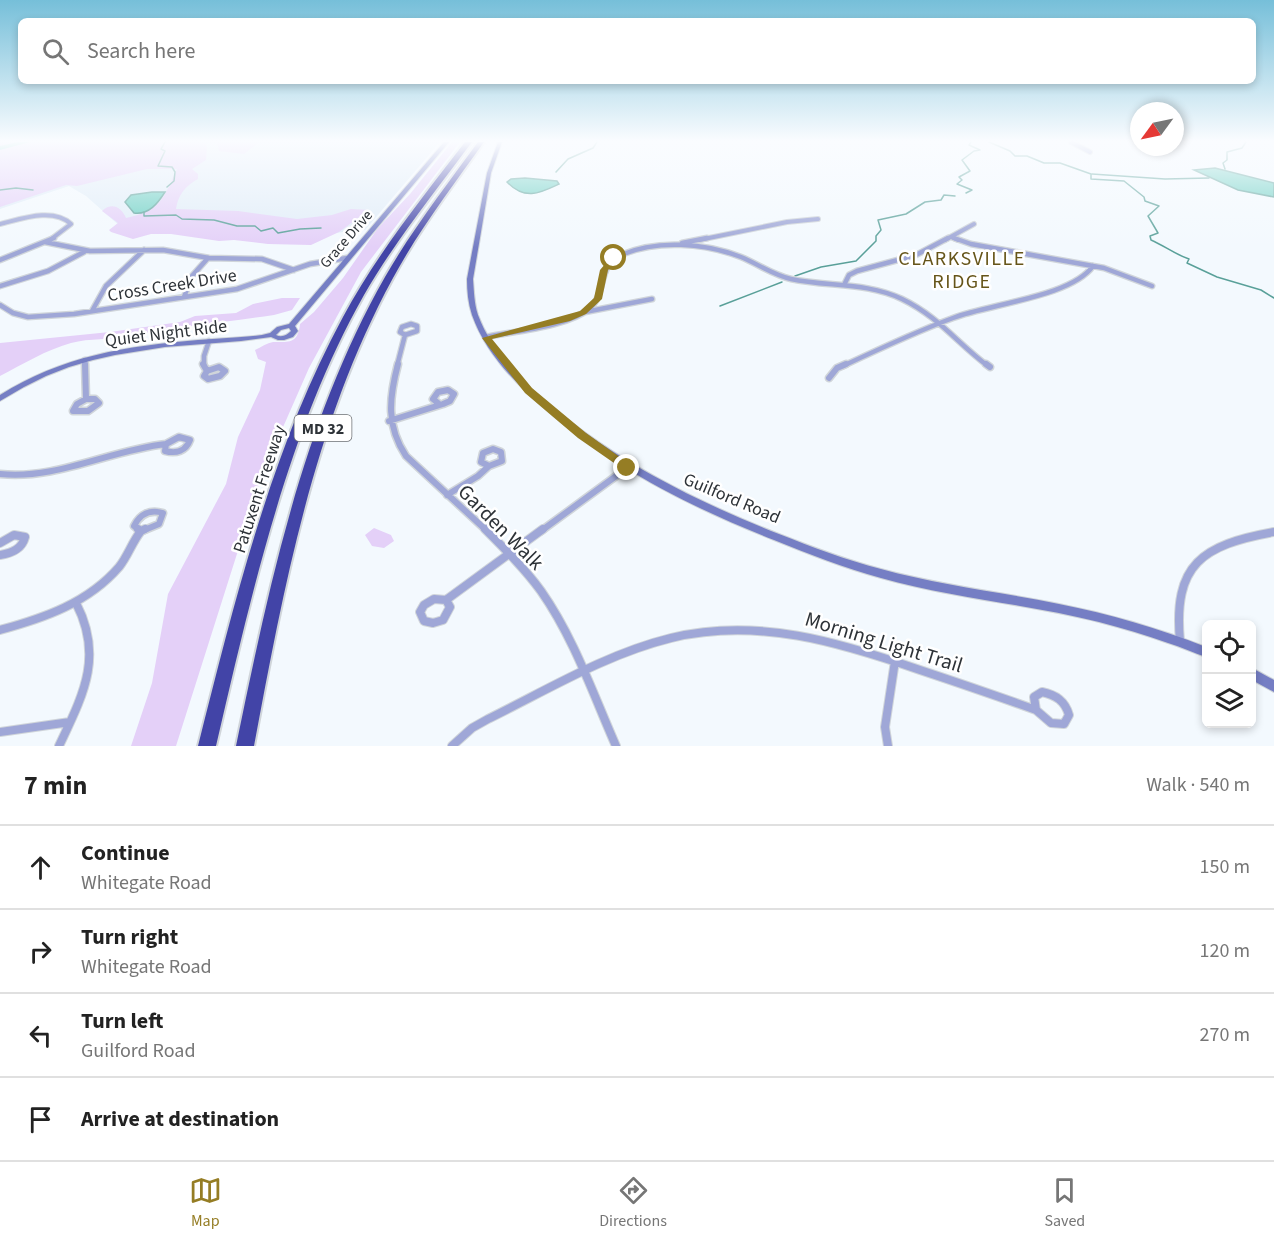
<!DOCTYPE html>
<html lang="en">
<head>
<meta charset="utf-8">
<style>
	body { margin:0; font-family:"Source Sans 3",sans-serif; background:#f6f6f6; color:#222 }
	.controls { position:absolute; right:18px; bottom:18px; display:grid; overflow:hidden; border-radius:9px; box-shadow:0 3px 9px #0003 }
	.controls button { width:54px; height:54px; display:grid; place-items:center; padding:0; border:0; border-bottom:2px solid #e0e0e0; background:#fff; color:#222; font:30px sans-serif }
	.compass { position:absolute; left:1130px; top:102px; width:54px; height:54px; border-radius:50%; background:#fff; box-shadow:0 3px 9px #0003; rotate:237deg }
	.stop { position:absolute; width:18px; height:18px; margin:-14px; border:4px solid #957d24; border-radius:50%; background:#fff }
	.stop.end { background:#957d24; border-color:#fff; box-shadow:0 2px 6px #0008 }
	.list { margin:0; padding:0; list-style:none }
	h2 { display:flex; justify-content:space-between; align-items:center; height:78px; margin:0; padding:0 24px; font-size:26px }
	h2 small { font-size:20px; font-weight:400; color:#767676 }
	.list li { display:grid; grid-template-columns:39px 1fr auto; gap:18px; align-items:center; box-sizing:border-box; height:84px; padding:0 24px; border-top:2px solid #e0e0e0 }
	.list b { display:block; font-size:22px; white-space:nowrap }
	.list p { margin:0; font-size:20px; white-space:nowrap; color:#767676 }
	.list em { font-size:20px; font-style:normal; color:#767676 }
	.icon { flex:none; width:33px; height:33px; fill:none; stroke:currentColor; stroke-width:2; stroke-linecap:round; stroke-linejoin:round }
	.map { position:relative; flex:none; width:1274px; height:746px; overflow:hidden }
	.search { position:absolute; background:#fff; box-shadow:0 3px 9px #0003; left:18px; right:18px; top:18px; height:66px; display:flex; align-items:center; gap:15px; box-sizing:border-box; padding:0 21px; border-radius:9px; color:#767676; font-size:22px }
	.sheet { height:414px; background:#fff }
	nav { display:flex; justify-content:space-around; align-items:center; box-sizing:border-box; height:84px; border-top:2px solid #e0e0e0; background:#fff; font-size:16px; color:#767676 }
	nav a { display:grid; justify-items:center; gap:3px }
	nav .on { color:#957d24 }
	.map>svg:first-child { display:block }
	.built { fill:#e1edf8 }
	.green { fill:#e4d0f8 }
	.water { fill:#6ccfc3; stroke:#59a099; stroke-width:1.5 }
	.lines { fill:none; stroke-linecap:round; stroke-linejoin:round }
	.stream { stroke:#59a099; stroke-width:1.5 }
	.river { fill:#6ccfc3; fill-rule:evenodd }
	.street-far3-casing { stroke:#d0d5da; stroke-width:6 }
	.street-far2-casing { stroke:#d0d5da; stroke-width:7 }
	.street-far1-casing { stroke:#d0d5da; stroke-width:9 }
	.street-casing { stroke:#d0d5da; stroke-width:10 }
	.secondary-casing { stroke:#d0d5da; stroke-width:2 }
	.highway-casing { stroke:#d0d5da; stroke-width:4 }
	.street-far3 { stroke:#9fa7d7; stroke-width:4 }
	.street-far2 { stroke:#9fa7d7; stroke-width:4.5 }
	.street-far1 { stroke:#9fa7d7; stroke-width:6 }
	.street { stroke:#9fa7d7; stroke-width:8 }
	.secondary { fill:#757ec4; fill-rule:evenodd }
	.highway { fill:#4244a7; fill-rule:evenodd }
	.route { fill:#957d24 }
	.labels { text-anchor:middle; stroke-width:5; stroke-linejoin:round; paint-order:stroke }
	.far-street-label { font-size:15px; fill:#2e3338; stroke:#fff }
	.shield { fill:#fff; stroke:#6d7074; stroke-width:1.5 }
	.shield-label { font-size:16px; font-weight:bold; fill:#2e3338 }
	.street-label { font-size:18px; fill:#2e3338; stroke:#fff }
	.neighbourhood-label { font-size:20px; letter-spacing:1.5px; fill:#665519; stroke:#fff }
	.near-street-label { font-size:21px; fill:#2e3338; stroke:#fff }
</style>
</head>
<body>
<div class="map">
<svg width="1274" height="746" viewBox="0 0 1274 746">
	<rect width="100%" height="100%" fill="#f3f9fe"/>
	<path class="built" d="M46 142H440L365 230 294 237 122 228 86 196 69 186 0 209V156Z"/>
	<path class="green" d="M0 142H204L207 147 206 160 192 169 198 174V179C185 186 178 195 176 209L238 211 297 219 332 215 351 209 369 210 339 232 311 245 268 244 234 240 219 241 171 234H151L133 239 111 232 109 230 118 223 102 211C112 202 121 207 126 218 161 211 164 197 177 169H147L77 186 66 185 0 207Z
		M217 142H260L244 154 219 151Z
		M452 142H460L361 272 309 368 262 475 176 746H131L152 683 168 594 226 484 238 437 260 390 266 362 258 359 255 350C261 347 267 343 273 342 289 342 298 344 300 324L314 312 343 278 378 228 410 194Z
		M282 298H300L292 310 274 315C226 322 177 327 129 336 110 340 90 338 71 343 46 350 23 364 0 376V343L110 332 180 322 195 316 236 313 253 304Z
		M374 528 391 535 394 541 384 548 372 546 365 535Z"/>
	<path class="water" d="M1215 168 1274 183V197L1238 190 1194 170Z
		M525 178 557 181 559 184C540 193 525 201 507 182L511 179Z
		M152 192H165C158 203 149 215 134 213L125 202 131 195Z"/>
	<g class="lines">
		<path class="stream" d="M165 142 161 149 165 151 158 166 172 167 175 172 174 181 167 187
			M989 142 1010 151 1015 156H1027L1044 163H1060L1091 174V179L1124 181 1144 197 1145 201 1159 206 1148 216 1158 233 1150 236 1151 240C1165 246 1174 254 1189 259L1187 263 1217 277 1261 290 1274 298
			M1225 169 1223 163 1227 160V152L1242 148 1246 142
			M556 172 568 159 593 148 597 142
			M1092 174 1165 179 1209 178
			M0 190 16 188 33 190
			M966 193 972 190 957 184 962 180 959 177 970 171 962 160 974 151 980 150 969 145 971 142
			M144 212V216L176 215 182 219 214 220 237 226H255L261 231 273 228 278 233 300 229 321 228
			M795 276 821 267 856 261 876 241V236L881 230 878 220 906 214 925 202 941 200 944 195 955 196
			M720 306 782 282"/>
		<path class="river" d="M17 142H30L0 150V146Z"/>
		<g class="street-far3-casing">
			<path id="street-far3" d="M1071 142 1090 152
				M0 224C21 219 53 207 71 224L50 240
				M951 237 958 240
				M699 240 787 222 818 219
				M945 240 974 224"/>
		</g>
		<g class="street-far2-casing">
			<path id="street-far2" d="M954 238 971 244 1104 268 1152 286
				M45 242 90 251 163 250 209 258 262 259 294 270
				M682 243 707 238
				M0 260 54 238
				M845 283 849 275 857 271 916 255 948 238
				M0 286 48 271 84 252
				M184 297 192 276 208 258
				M0 305 13 313 28 317 74 314 237 289 310 264 347 258
				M92 311 106 286 144 250
				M585 312 652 299
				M411 324 417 326V331L405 335 400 332 402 327Z
				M486 337C515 331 568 327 590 308 607 293 597 265 621 255 657 239 705 243 741 257 758 264 773 275 791 279 828 287 866 282 902 299 939 317 957 343 988 366
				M85 360V366
				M204 366V356L209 341
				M397 366 405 335
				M843 366C879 349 915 332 953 318 989 304 1071 297 1093 266"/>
		</g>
		<g class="street-far1-casing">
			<path id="street-far1" d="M85 364 86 399
				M203 364 207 371
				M398 364C389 398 386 426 406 456L487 531
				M986 364 990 367
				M219 367 225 371 220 376 208 379 204 376 207 371Z
				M829 378 837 368 846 364
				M86 399H95L99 403 88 411H73L77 404Z
				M389 421 443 404 450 401 454 394 448 390 438 392 433 399 438 403
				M179 437 190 440C186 451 176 454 165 451L166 444Z
				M493 449 501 452 502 461 489 466 481 462 483 453Z
				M0 474C57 480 110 450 166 444
				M447 495 478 476 489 466
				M140 531 134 526C140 514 150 509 163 513L159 524 142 531
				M541 531 627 468"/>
		</g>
		<g class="street-casing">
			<path id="street" d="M138 529 141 531
				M485 529C505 549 525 569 541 591 574 638 593 694 616 746
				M141 531 145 529
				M0 543 14 535 25 537C22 549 12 553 0 555
				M434 599 446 600 450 607 443 620 433 623 424 621 420 612 424 605Z
				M446 600 543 529
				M0 630C44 618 88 603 119 567 128 556 132 542 141 531
				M1180 641C1173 564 1202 545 1274 532
				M1042 692C1056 695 1065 701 1069 715L1064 724 1051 723 1036 710 1034 697Z
				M0 732 70 722
				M59 746C83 695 104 657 76 603
				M452 746 472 728 488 719C547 690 606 654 671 638 757 617 839 642 920 670 959 683 997 696 1036 710
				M888 746 885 727 895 661"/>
		</g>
		<g class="secondary-casing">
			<path id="secondary" d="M444 142H449L295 326 298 331 293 337 284 340H278L271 337 241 341 165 347 115 355 93 360 69 367 46 376 24 387 0 401V395C62 356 126 346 198 340 219 338 240 338 262 335L270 333 277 327 289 324ZM289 328 291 331C287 335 282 338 276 335L281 330Z
				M498 142H502L491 173 473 279C474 291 474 303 478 315 491 350 519 379 547 403 616 461 695 501 779 534 812 547 846 560 881 569 939 585 1000 592 1059 604 1110 614 1158 628 1206 647V657C1194 653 1181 647 1168 643 1146 635 1122 628 1099 622 1027 604 952 598 881 578 844 568 809 554 774 540 690 507 611 467 543 407 514 382 485 352 472 315 468 303 467 291 467 279L487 173Z
				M1252 668 1274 680V692L1252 680Z"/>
		</g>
		<g class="highway-casing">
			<path id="highway" d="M465 142H472C435 192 395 241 364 295 288 429 251 596 216 746H198C235 600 271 450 343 317 377 254 422 198 465 142Z
				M478 142H484C452 187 419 230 393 278 314 423 284 586 254 746H236C269 586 303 421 385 277 412 230 446 186 478 142Z"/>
		</g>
		<use href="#street-far3" class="street-far3"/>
		<use href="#street-far2" class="street-far2"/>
		<use href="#street-far1" class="street-far1"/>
		<use href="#street" class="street"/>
		<use href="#secondary" class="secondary"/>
		<use href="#highway" class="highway"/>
	</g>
	<linearGradient id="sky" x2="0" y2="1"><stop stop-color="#76bfd9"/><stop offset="0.57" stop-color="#fafcff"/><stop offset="1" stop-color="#fafcff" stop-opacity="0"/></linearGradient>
	<rect width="1274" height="247" fill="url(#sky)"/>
	<path class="route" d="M612 256 618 258 608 270 602 299 586 314 570 321 492 339 532 388 586 433 631 465 633 468 627 472 578 438 525 393 482 338 580 311 594 298 600 270Z"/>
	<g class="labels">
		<g class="far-street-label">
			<text transform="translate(346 239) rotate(-49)" y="5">Grace Drive</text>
		</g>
		<rect class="shield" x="294.5" y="415" width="57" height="26" rx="4.5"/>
		<g class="shield-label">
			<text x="323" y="434">MD 32</text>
		</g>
		<g class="street-label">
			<text transform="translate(172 285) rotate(-9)" y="6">Cross Creek Drive</text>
			<text transform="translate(166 333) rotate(-7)" y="6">Quiet Night Ride</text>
			<text transform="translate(259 489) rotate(-72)" y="6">Patuxent Freeway</text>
			<text transform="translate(732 498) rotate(23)" y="6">Guilford Road</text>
		</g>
		<g class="neighbourhood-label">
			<text x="962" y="265">CLARKSVILLE<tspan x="962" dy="23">RIDGE</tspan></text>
		</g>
		<g class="near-street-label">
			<text transform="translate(501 527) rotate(45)" y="7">Garden Walk</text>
			<text transform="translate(884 642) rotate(17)" y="7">Morning Light Trail</text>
		</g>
	</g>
</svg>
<div class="controls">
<button><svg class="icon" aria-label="locate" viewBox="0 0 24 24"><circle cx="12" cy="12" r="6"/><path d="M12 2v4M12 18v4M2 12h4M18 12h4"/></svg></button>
<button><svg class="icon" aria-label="layers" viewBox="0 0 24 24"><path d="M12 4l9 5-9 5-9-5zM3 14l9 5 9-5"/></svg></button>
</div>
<svg class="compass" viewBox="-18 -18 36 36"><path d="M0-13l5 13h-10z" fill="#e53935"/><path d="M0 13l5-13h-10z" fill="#767676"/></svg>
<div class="stop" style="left:614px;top:258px"></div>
<div class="stop end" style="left:627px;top:468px"></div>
<div class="search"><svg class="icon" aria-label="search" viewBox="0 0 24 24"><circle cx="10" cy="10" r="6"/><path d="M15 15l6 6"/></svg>Search here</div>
</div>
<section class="sheet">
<h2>7 min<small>Walk · 540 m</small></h2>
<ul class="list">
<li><svg class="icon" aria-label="ahead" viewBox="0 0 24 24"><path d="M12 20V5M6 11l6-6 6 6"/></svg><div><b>Continue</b><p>Whitegate Road</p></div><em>150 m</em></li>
<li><svg class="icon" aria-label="right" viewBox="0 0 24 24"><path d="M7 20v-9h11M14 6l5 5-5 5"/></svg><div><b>Turn right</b><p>Whitegate Road</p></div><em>120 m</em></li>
<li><svg class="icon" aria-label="left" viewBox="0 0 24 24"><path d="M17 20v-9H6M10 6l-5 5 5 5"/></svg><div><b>Turn left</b><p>Guilford Road</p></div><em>270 m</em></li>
<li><svg class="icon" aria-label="arrive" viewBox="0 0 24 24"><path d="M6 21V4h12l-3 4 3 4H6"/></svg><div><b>Arrive at destination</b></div></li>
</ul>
</section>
<nav>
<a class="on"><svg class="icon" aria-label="map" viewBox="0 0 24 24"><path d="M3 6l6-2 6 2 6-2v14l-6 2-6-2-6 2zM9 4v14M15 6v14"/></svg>Map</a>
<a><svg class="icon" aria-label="directions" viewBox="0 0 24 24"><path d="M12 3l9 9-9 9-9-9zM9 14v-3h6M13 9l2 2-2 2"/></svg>Directions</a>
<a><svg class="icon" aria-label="saved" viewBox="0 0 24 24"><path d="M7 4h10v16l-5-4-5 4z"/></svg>Saved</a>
</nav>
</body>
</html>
